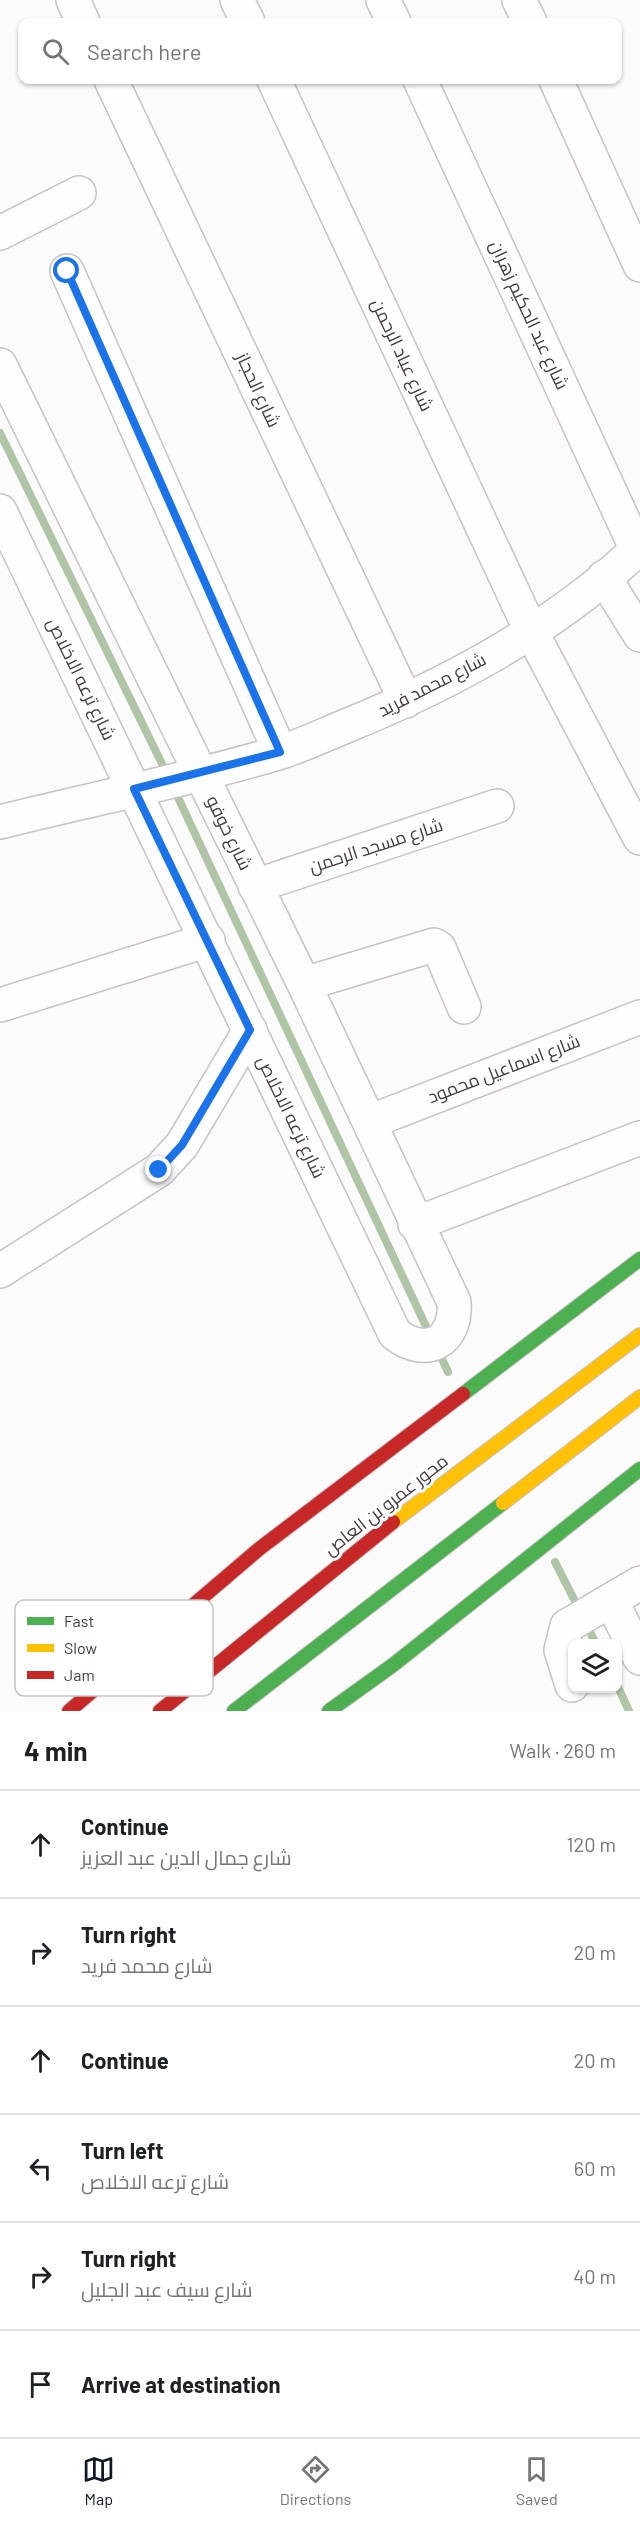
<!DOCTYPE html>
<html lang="en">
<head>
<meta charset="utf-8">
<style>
	body { margin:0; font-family:Barlow,Cairo,sans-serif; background:#f2f2f2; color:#202124 }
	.controls { position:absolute; right:18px; bottom:18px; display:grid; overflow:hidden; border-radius:12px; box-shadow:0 2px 4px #0004 }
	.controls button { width:54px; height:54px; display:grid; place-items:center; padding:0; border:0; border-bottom:2px solid #e0e0e0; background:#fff; color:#202124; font:30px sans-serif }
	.stop { position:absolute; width:18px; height:18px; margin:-14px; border:4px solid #1a73e8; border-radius:50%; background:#fff }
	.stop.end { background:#1a73e8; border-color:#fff; box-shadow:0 2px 6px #0008 }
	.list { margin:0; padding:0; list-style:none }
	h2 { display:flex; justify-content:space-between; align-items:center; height:78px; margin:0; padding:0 24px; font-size:26px }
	h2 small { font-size:20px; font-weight:400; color:#757577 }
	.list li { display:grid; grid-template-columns:39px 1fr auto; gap:18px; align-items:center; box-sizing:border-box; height:108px; padding:0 24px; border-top:2px solid #e0e0e0 }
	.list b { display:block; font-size:22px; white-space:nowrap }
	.list p { margin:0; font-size:20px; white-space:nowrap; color:#757577 }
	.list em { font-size:20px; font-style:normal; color:#757577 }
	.icon { flex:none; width:33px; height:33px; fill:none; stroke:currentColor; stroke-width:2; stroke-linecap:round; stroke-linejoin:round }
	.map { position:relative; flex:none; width:640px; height:1711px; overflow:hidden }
	.search { position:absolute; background:#fff; box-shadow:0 2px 4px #0004; left:18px; right:18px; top:18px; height:66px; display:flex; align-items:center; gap:15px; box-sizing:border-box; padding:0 21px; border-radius:12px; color:#757577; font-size:22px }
	.sheet { height:726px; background:#fff }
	nav { display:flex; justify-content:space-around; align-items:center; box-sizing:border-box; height:84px; border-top:2px solid #e0e0e0; background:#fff; font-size:16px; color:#757577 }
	nav a { display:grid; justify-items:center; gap:3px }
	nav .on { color:#111827 }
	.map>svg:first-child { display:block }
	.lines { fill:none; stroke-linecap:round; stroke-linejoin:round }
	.stream { stroke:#b0c4a6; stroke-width:8 }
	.street-casing { stroke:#c8c1c5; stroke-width:36 }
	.fast-casing { stroke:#c8c1c5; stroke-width:16 }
	.slow-casing { stroke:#c8c1c5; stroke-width:16 }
	.jam-casing { stroke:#c8c1c5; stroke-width:16 }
	.street { stroke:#fefefe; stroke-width:33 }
	.fast { stroke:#4caf50; stroke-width:14 }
	.slow { stroke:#ffc107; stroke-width:14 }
	.jam { stroke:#c62828; stroke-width:14 }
	.route { stroke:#1a73e8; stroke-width:8 }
	.labels { text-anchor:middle; stroke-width:6; stroke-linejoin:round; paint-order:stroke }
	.street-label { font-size:18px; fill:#45383f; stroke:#fff }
	.key { fill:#fff; stroke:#c7c3c5; stroke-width:1.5 }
	.key-label { font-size:16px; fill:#45383f }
</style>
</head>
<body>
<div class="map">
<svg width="640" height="1711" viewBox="0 0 640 1711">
	<rect width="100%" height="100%" fill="#fbfbfb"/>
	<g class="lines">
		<path class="stream" d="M0 433 167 774
			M174 789 431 1337
			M437 1348 448 1372
			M555 1562 580 1611
			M585 1622 596 1644
			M618 1687 629 1711"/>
		<g class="street-casing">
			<path id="street" d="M73 0 83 22
				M237 0 248 22
				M383 0 394 22
				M519 0 530 22
				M111 80 406 701
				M274 80 531 631 640 838
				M420 80 637 550
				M556 80 640 265
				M0 233 79 193
				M67 271 280 752
				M0 365 304 984 454 1302C457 1342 426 1358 395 1334L0 511
				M604 577 640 635
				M0 822C93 799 187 780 278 753 301 746 324 735 346 726 452 683 557 626 640 547
				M255 886 497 806
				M304 984 434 945 439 948 464 1007
				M0 1005 208 940
				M369 1122 640 1017
				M415 1224 640 1138
				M0 1271 159 1170 182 1145 250 1030
				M611 1600 640 1658
				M572 1685 561 1650 567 1626 640 1583"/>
		</g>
		<g class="fast-casing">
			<path id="fast" d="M463 1394 640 1259
				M234 1711 503 1503
				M329 1711 393 1665 640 1469"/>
		</g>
		<g class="slow-casing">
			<path id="slow" d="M503 1503 640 1397
				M393 1522 640 1335"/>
		</g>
		<g class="jam-casing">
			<path id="jam" d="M69 1711 259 1549 463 1394
				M160 1711 393 1522"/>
		</g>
		<use href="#street" class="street"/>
		<use href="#fast" class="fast"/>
		<use href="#slow" class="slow"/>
		<use href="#jam" class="jam"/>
	</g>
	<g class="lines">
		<path class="route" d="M67 271 280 752 134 789 250 1030 182 1145 159 1170"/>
	</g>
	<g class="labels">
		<g class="street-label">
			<text transform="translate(529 315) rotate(65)" y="6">شارع عبد الحكيم زهران</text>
			<text transform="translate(402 355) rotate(65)" y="6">شارع عباد الرحمن</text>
			<text transform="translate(258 390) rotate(65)" y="6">شارع الحجاز</text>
			<text transform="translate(81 679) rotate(64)" y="6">شارع ترعه الاخلاص</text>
			<text transform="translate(432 685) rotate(-27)" y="6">شارع محمد فريد</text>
			<text transform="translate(229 833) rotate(64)" y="6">شارع خوفو</text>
			<text transform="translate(376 846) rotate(-18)" y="6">شارع مسجد الرحمن</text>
			<text transform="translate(504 1069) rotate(-21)" y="6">شارع اسماعيل محمود</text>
			<text transform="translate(291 1117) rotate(64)" y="6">شارع ترعه الاخلاص</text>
			<text transform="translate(386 1505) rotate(-38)" y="6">محور عمرو بن العاص</text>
		</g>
	</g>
	<rect x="15" y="1600" width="198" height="96" rx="9" class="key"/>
	<rect x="27" y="1617" width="27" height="8" fill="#4caf50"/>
	<rect x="27" y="1644" width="27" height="8" fill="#ffc107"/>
	<rect x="27" y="1671" width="27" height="8" fill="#c62828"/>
	<g class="key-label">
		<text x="64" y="1627">Fast</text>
		<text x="64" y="1654">Slow</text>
		<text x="64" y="1681">Jam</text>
	</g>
</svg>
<div class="controls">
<button><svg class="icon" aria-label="layers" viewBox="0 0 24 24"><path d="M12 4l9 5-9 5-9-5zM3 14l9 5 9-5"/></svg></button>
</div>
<div class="stop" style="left:67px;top:271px"></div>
<div class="stop end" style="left:159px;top:1170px"></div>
<div class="search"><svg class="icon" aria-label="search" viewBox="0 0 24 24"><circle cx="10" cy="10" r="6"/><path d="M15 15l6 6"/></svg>Search here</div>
</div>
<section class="sheet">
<h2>4 min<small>Walk · 260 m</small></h2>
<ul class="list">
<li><svg class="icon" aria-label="ahead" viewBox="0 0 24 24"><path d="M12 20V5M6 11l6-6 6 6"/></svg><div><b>Continue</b><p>شارع جمال الدين عبد العزيز</p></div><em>120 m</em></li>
<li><svg class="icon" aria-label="right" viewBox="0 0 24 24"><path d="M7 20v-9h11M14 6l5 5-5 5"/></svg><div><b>Turn right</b><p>شارع محمد فريد</p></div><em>20 m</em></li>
<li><svg class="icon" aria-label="ahead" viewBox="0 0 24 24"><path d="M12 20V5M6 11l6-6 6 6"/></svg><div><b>Continue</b></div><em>20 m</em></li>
<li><svg class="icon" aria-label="left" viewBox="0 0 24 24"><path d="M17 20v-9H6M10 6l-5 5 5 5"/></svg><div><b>Turn left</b><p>شارع ترعه الاخلاص</p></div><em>60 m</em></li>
<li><svg class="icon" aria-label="right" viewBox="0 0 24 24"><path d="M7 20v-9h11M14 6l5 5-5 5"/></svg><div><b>Turn right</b><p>شارع سيف عبد الجليل</p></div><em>40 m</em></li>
<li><svg class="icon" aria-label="arrive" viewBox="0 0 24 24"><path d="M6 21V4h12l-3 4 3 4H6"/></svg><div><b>Arrive at destination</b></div></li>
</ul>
</section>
<nav>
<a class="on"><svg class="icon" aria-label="map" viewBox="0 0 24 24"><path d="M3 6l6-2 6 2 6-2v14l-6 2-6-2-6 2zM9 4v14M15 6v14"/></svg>Map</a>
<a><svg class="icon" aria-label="directions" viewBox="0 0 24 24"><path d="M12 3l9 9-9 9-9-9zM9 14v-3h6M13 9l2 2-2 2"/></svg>Directions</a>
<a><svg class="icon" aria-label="saved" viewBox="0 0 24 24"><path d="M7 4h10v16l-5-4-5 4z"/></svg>Saved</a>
</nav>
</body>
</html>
